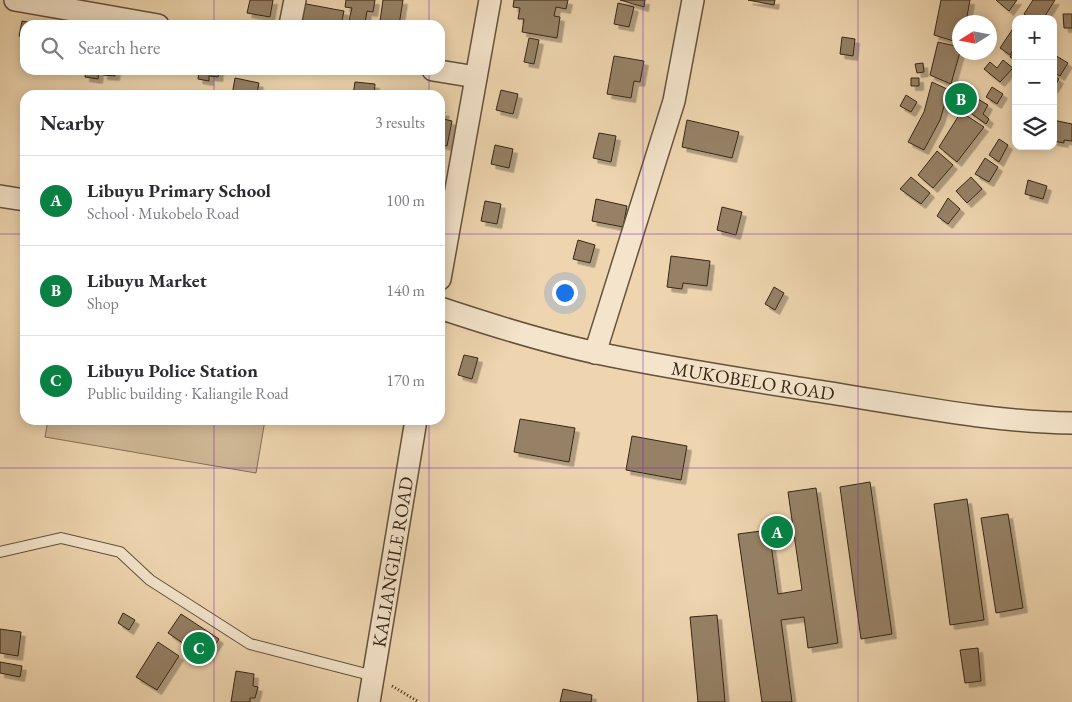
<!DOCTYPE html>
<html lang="en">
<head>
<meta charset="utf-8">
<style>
	body { margin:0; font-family:"EB Garamond",serif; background:#f2f2f3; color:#2b2b33 }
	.controls { position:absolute; right:15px; top:15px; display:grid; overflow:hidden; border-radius:10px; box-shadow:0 2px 12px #0003 }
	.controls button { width:45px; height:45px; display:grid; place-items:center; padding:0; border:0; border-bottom:1px solid #e1e1e2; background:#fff; color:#2b2b33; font:25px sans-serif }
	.compass { position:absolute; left:952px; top:15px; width:45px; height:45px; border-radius:50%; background:#fff; box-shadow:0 2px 12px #0003; rotate:259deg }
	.you { position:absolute; left:564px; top:292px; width:18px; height:18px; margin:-12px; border:4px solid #fff; border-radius:50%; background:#1a73e8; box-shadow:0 0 0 8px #1a73e833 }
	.badge { display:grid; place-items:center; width:32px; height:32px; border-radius:50%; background:#0b8043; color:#fff; font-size:16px; font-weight:700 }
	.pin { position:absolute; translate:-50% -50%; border:2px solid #fff; box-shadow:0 1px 5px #0006 }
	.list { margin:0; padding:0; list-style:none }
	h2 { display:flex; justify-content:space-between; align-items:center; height:65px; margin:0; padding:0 20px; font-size:21px }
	h2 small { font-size:16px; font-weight:400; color:#7c7c81 }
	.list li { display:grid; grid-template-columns:32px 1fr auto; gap:15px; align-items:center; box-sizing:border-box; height:90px; padding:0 20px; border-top:1px solid #e1e1e2 }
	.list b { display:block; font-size:19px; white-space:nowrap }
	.list p { margin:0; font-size:16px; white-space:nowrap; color:#7c7c81 }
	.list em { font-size:16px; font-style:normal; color:#7c7c81 }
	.icon { flex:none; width:28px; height:28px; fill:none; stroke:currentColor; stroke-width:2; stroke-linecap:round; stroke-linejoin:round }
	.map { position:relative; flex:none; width:1072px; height:702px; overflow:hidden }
	.search { position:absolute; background:#fff; box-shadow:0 2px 12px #0003; left:20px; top:20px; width:425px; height:55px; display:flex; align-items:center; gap:12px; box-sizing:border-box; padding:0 18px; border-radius:15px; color:#7c7c81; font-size:19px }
	.panel { position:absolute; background:#fff; box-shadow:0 2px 12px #0003; left:20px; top:90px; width:425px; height:335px; border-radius:15px }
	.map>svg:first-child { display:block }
	.green { fill:#cfb795; stroke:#826e56 }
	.building { fill:#968166; stroke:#362616; filter:url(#shadow) }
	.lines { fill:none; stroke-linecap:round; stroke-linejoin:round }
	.service-casing { stroke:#64523c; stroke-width:12 }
	.minor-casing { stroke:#64523c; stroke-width:24 }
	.path { stroke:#362616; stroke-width:3; stroke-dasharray:1 2.5; stroke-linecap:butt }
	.service { stroke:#f4e4cb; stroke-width:10 }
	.minor { stroke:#f4e4cb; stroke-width:21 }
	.grid { fill:none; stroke:#7b2cbf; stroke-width:1; stroke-opacity:0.55 }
	.labels { text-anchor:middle; stroke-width:4; stroke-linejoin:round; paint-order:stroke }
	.street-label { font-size:19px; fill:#362616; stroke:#f4e4cb }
</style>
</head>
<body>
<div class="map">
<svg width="1072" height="702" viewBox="0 0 1072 702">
	<defs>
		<filter id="shadow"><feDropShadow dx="4.5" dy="4.5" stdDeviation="0" flood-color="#0004"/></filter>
	</defs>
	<rect width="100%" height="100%" fill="#eed5af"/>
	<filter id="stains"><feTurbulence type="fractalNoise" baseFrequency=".004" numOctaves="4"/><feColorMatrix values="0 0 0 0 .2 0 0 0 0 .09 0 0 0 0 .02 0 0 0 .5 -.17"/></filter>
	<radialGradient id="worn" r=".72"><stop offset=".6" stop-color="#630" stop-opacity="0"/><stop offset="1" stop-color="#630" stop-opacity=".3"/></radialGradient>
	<path class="green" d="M48 420H265L256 473 45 437Z"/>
	<path class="building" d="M250 0H273L270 17 247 13Z
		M346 0H375L373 12 367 11 365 23 349 20 352 8 345 7Z
		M383 0H403L399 25 380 21Z
		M514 0H568L566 9 556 7 554 16 560 17 557 38 522 32 524 19H518L520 8 513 7Z
		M620 0H645L644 7Z
		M748 0H775L774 5Z
		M941 0H970L966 22H960V43L934 35Z
		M996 0H1017L1009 11Z
		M1033 0H1055L1043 19H1031L1024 14Z
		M301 3 344 11 341 25H313L297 22Z
		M618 3 634 7 629 27 614 24Z
		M1063 14H1072V28H1064Z
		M22 21 44 25H25V37L19 36Z
		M1016 24V45L1010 55 1000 48Z
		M842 37 855 39 853 56 840 54Z
		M529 38 539 40 534 64 524 62Z
		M938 42 960 47V52L951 84 930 75Z
		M1016 49V61L1010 57Z
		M1053 54 1068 63 1060 76 1053 72Z
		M614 56 644 61 640 82 634 81 631 98 607 94Z
		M1003 60 1013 68 1000 82 984 69 990 62 997 68Z
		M923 63 924 72 917 73 915 64Z
		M86 70H99L98 79 85 77Z
		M103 70H116L115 76 103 75Z
		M199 70 210 71V70H219L218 77 209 76V81L198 79Z
		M1053 75 1059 79 1053 89Z
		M235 78 259 83 257 93 267 95H232Z
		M911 78H919V86H911Z
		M355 82 375 84 374 95H353Z
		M932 82 949 90 940 120 924 150 908 142 924 112Z
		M992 87 1003 94 997 104 986 97Z
		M501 90 518 94 513 114 496 110Z
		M906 95 917 102 911 112 900 106Z
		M978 99 988 105 983 114 989 119 986 124 969 112Z
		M440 111 445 112 443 119 452 121 447 146 440 144Z
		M961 112 984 127 957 162 939 147Z
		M687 120 739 132 732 158 682 147Z
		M1053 120 1072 124V141L1064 140V143L1053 141Z
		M599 133 616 136 611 162 593 158Z
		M999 139 1008 145 999 162 989 155Z
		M495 145 513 149 509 168 491 164Z
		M937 151 953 165 933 188 918 175Z
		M985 158 998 167 989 182 975 174Z
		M911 177 930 193 921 204 900 189Z
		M971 177 982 189 967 203 956 191Z
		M1028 180 1047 186 1043 199 1025 194Z
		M948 198 960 209 948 224 937 216Z
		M596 199 627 206 623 227 592 221Z
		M485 201 501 204 497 224 481 221Z
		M722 207 742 212 736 235 717 230Z
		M578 240 595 245 590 263 573 259Z
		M671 256 710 261 707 286 683 283 682 289 667 287Z
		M774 287 784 293 775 310 765 304Z
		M464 355 478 358 472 379 458 375Z
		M520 419 575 428 569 462 514 452Z
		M632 436 687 446 681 480 626 470Z
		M870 482 892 634 861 639 840 487Z
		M816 488 838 643 808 648 804 617 781 620 792 702H762L738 534 769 530 778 594 802 590 788 492Z
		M967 499 984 620 950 625 934 504Z
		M1008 514 1023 608 996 613 981 518Z
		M123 613 135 620 129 630 118 623Z
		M181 614 219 639 208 656 201 651 199 654 168 633Z
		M717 615 725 702H698L690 617Z
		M0 629 21 632 18 656 0 653Z
		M158 642 179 656 157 690 136 677Z
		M978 648 981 681 965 683 960 650Z
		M0 662 22 666 20 677 0 673Z
		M236 671 254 674 253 686 258 687 255 698H250V702H231Z
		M563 689 592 695 591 702H560Z"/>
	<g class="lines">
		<g class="service-casing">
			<path id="service" d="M0 552 61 538 120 552 150 580 250 644 374 676"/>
		</g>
		<g class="minor-casing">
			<g id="minor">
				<path d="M15 0 158 25"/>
				<path d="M290 25 295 0"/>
				<path d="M433 70 476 77"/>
				<path d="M0 196 25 200"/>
				<path d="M440 279 490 0"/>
				<path id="s1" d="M440 308C491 325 545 342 597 353 678 370 761 382 843 395 919 407 995 422 1072 423"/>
				<path d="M595 353 674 101 693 0"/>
				<path id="s2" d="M369 702 416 420"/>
			</g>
		</g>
		<path class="path" d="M392 686 419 702"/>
		<use href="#service" class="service"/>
		<use href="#minor" class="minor"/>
	</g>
	<path class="grid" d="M214 0V25M429 0V25M643 0V702M858 0V702M214 70V95M429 70V95M0 234H25M440 234H1072M214 420V702M429 420V702M0 468H1072"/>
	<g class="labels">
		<g class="street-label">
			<text dy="7" stroke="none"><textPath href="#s1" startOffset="322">MUKOBELO ROAD</textPath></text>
			<text dy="7" stroke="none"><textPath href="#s2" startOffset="142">KALIANGILE ROAD</textPath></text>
		</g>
	</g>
	<rect width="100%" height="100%" filter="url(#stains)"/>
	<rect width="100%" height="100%" fill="url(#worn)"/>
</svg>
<div class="controls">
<button>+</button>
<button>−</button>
<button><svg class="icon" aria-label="layers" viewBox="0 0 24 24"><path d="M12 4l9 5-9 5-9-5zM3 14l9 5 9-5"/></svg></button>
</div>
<svg class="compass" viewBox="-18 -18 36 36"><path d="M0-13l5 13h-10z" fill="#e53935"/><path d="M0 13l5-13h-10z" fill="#7c7c81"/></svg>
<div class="you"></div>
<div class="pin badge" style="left:777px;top:532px">A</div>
<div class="pin badge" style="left:961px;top:99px">B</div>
<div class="pin badge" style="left:199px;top:648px">C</div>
<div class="search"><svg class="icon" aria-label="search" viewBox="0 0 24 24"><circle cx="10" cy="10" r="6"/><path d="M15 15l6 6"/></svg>Search here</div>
<section class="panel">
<h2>Nearby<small>3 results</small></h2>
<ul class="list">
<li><span class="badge">A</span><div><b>Libuyu Primary School</b><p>School · Mukobelo Road</p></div><em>100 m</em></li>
<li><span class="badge">B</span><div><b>Libuyu Market</b><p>Shop</p></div><em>140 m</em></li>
<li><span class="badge">C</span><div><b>Libuyu Police Station</b><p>Public building · Kaliangile Road</p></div><em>170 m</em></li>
</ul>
</section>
</div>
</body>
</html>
